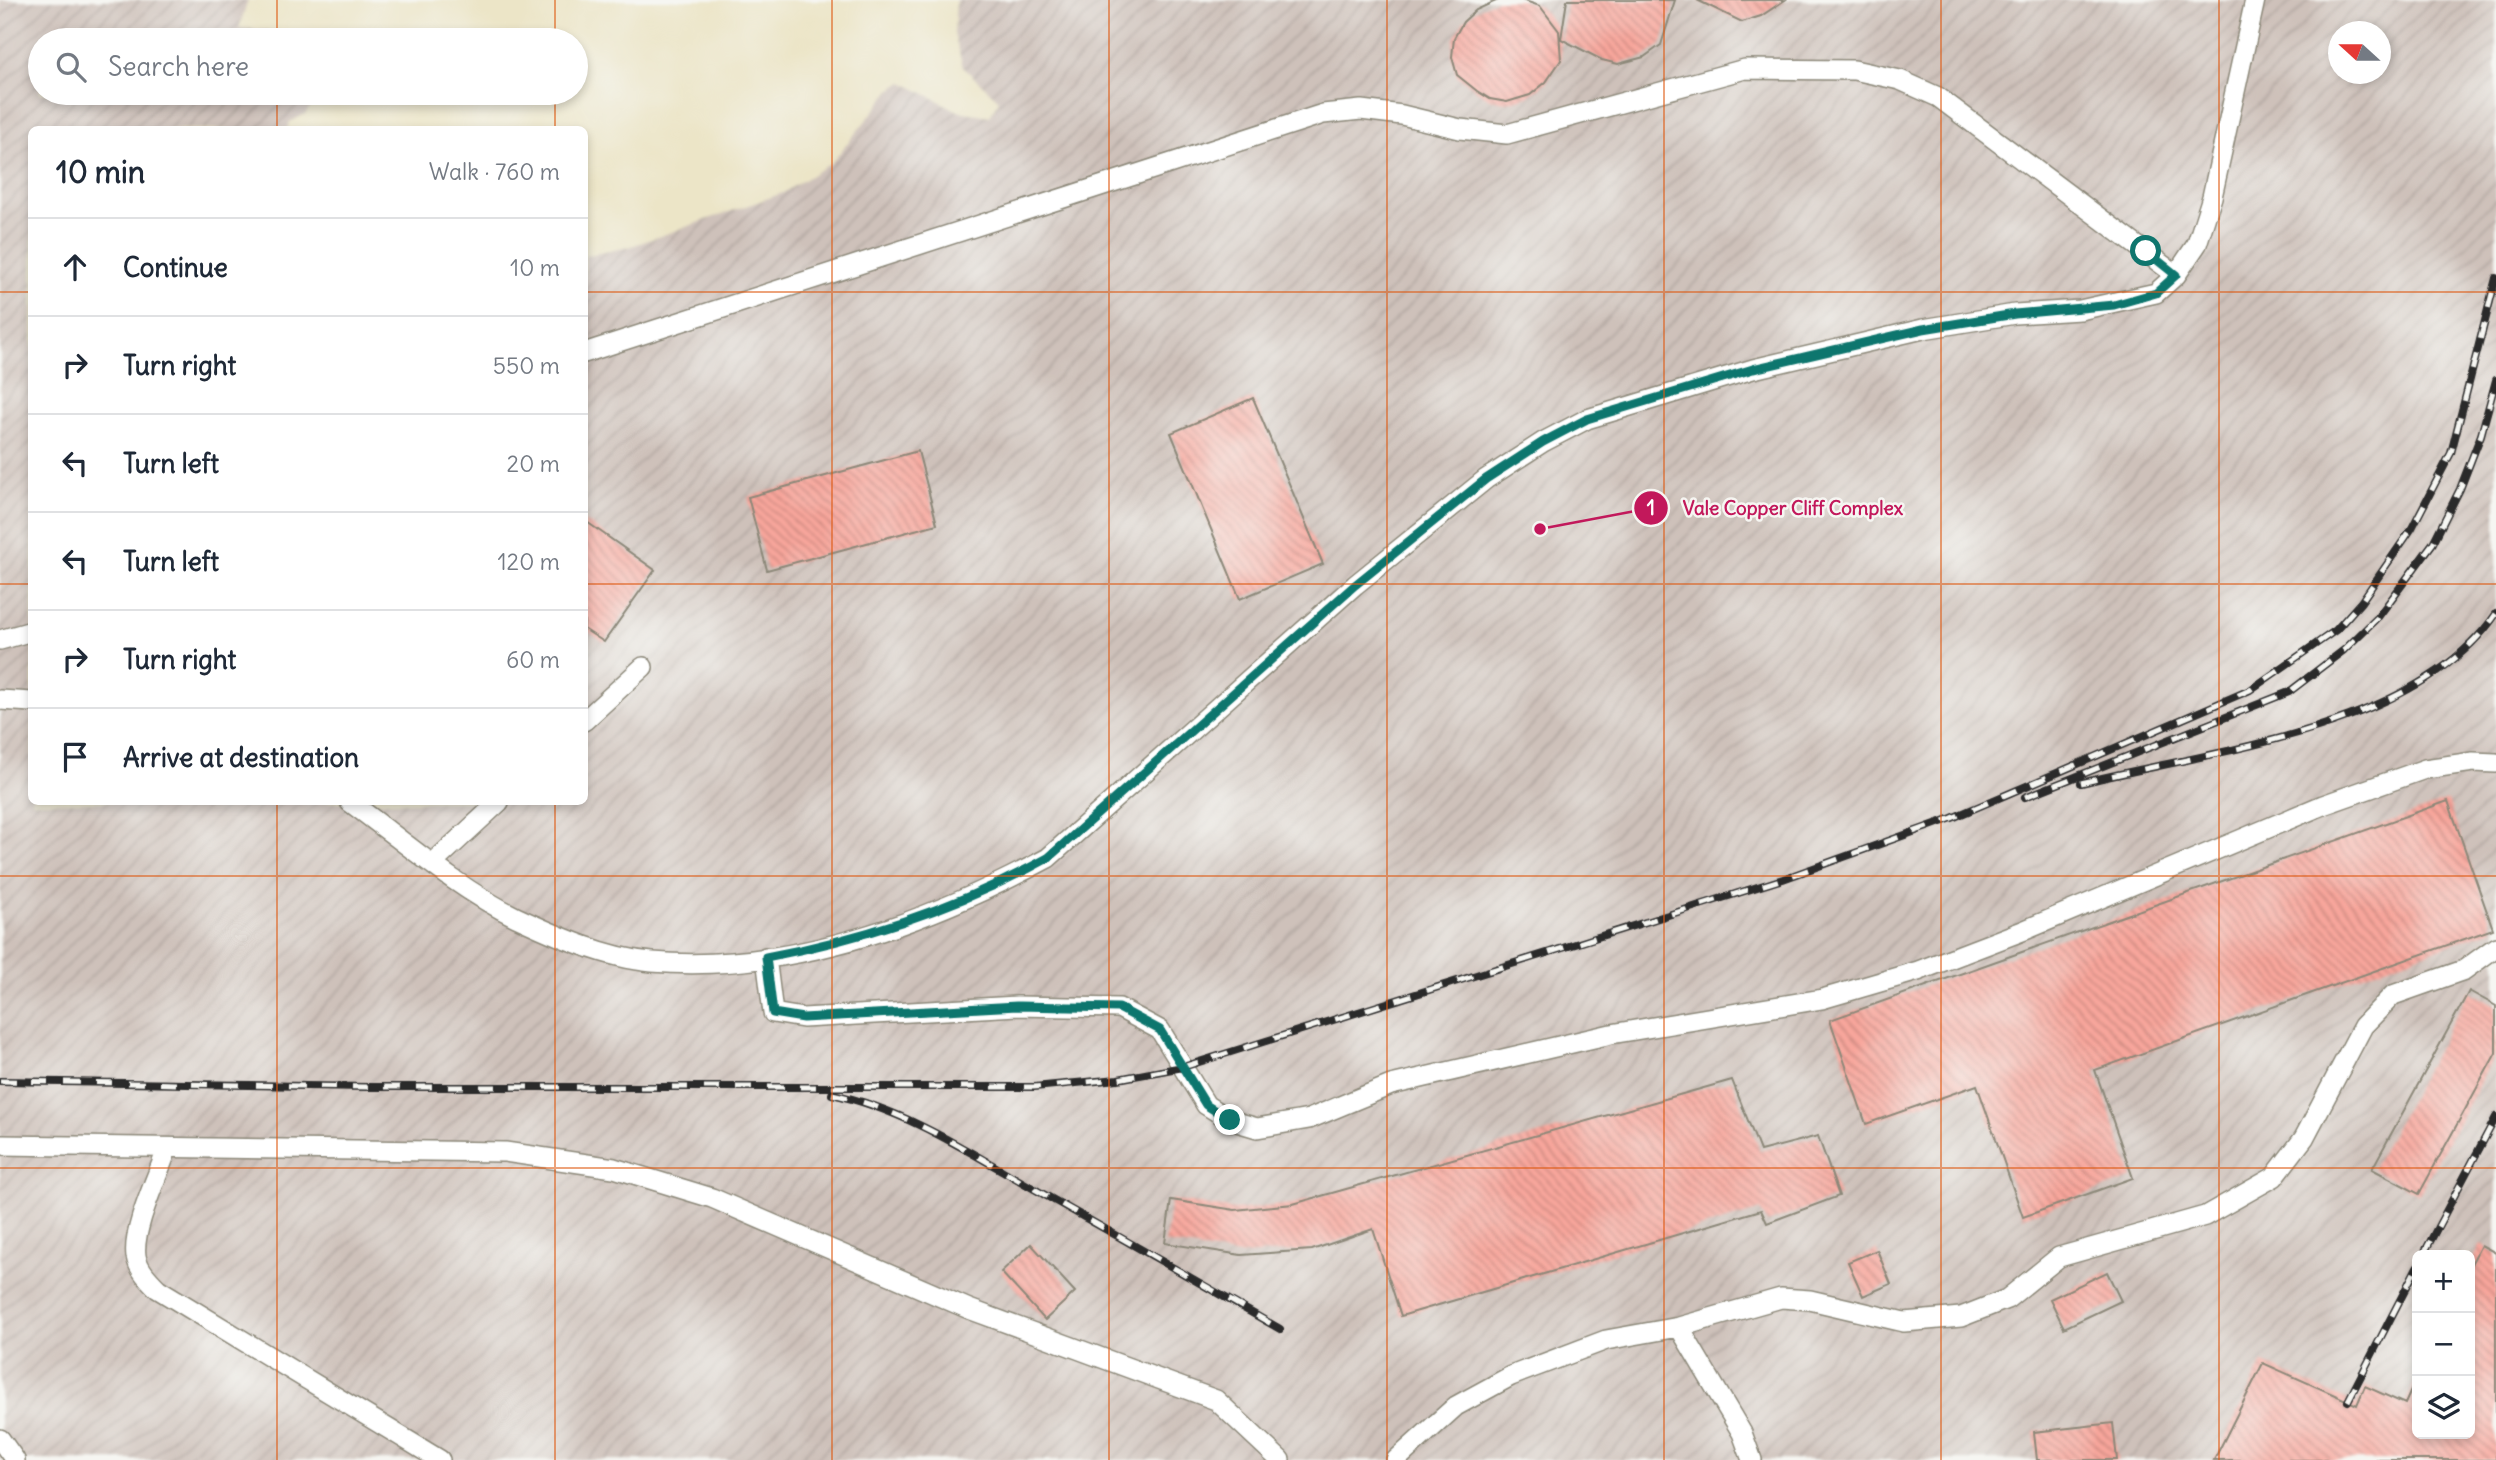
<!DOCTYPE html>
<html lang="en">
<head>
<meta charset="utf-8">
<style>
	body { margin:0; font-family:Delius,sans-serif; background:#f6f6f7; color:#1f2937 }
	.controls { position:absolute; right:21px; bottom:21px; display:grid; overflow:hidden; border-radius:10px; box-shadow:0 4px 10px #0003 }
	.controls button { width:63px; height:63px; display:grid; place-items:center; padding:0; border:0; border-bottom:2px solid #e0e1e3; background:#fff; color:#1f2937; font:35px sans-serif }
	.compass { position:absolute; left:2328px; top:21px; width:63px; height:63px; border-radius:50%; background:#fff; box-shadow:0 4px 10px #0003; rotate:291deg }
	.stop { position:absolute; width:21px; height:21px; margin:-16px; border:5px solid #0f766e; border-radius:50%; background:#fff }
	.stop.end { background:#0f766e; border-color:#fff; box-shadow:0 2px 7px #0008 }
	.list { margin:0; padding:0; list-style:none }
	h2 { display:flex; justify-content:space-between; align-items:center; height:91px; margin:0; padding:0 28px; font-size:30px }
	h2 small { font-size:23px; font-weight:400; color:#747a83 }
	.list li { display:grid; grid-template-columns:46px 1fr auto; gap:21px; align-items:center; box-sizing:border-box; height:98px; padding:0 28px; border-top:2px solid #e0e1e3 }
	.list b { display:block; font-size:26px; white-space:nowrap }
	.list em { font-size:23px; font-style:normal; color:#747a83 }
	.icon { flex:none; width:38px; height:38px; fill:none; stroke:currentColor; stroke-width:2; stroke-linecap:round; stroke-linejoin:round }
	.map { position:relative; flex:none; width:2496px; height:1460px; overflow:hidden }
	.search { position:absolute; background:#fff; box-shadow:0 4px 10px #0003; left:28px; top:28px; width:560px; height:77px; display:flex; align-items:center; gap:18px; box-sizing:border-box; padding:0 24px; border-radius:38px; color:#747a83; font-size:26px }
	.panel { position:absolute; background:#fff; box-shadow:0 4px 10px #0003; left:28px; top:126px; width:560px; height:679px; border-radius:10px }
	.map>svg:first-child { display:block }
	.industrial { fill:url(#industrial-furrows); fill-rule:evenodd }
	.building { fill:url(#building-back-hatch) }
	.lines { fill:none; stroke-linecap:round; stroke-linejoin:round }
	.minor-casing { stroke:#8c8879; stroke-width:22 }
	.minor { stroke:#fff; stroke-width:19 }
	.rail-casing { stroke:#2b2b2b; stroke-width:8 }
	.rail { stroke:#f6f6f2; stroke-width:5; stroke-dasharray:16; stroke-linecap:butt }
	.route { stroke:#0f766e; stroke-width:9 }
	.grid { fill:none; stroke:#df570e; stroke-width:2; stroke-opacity:0.55 }
	.leader { fill:none; stroke:#c2185b; stroke-width:2.5 }
	.callout-dot { fill:#c2185b; stroke:#f6f6f2; stroke-width:2.5 }
	.mark-label { font-size:21px; text-anchor:middle; font-weight:bold; fill:#fff }
	.callout-label { font-size:19px; text-anchor:middle; font-weight:bold; fill:#c2185b; stroke:#f6f6f2; stroke-width:5; stroke-linejoin:round; paint-order:stroke }
</style>
</head>
<body>
<div class="map">
<svg width="2496" height="1460" viewBox="0 0 2496 1460">
	<defs>
		<pattern id="industrial-furrows" width="10" height="10" patternUnits="userSpaceOnUse" patternTransform="scale(1.75)"><rect width="10" height="10" fill="#cec1ba"/><path d="M-1 1l2-2M0 10L10 0M9 11l2-2" fill="none" stroke="#b1a6a0"/></pattern>
		<pattern id="building-back-hatch" width="6" height="6" patternUnits="userSpaceOnUse" patternTransform="scale(1.75)"><rect width="6" height="6" fill="#f8a69b"/><path d="M-1 5l2 2M0 0l6 6M5-1l2 2" fill="none" stroke="#c9877f"/></pattern>
	</defs>
	<rect width="100%" height="100%" fill="#f6f6f2"/>
	<filter id="ink" filterUnits="userSpaceOnUse"><feTurbulence type="fractalNoise" baseFrequency=".0143" numOctaves="2"/><feDisplacementMap in="SourceGraphic" scale="14" xChannelSelector="R" yChannelSelector="G"/><feConvolveMatrix kernelMatrix="1 2 1 2 8 2 1 2 1" color-interpolation-filters="sRGB"/></filter>
	<filter id="wash" filterUnits="userSpaceOnUse"><feTurbulence type="fractalNoise" baseFrequency=".00686" numOctaves="4" result="noise"/><feDisplacementMap in="SourceGraphic" scale="28" xChannelSelector="R" yChannelSelector="G"/><feGaussianBlur stdDeviation="1.57" result="paint"/><feColorMatrix in="noise" values="0 0 0 0 0 0 0 0 0 0 0 0 0 0 0 0 0 1.4 0 .05"/><feComposite in="paint" operator="in"/></filter>
	<g filter="url(#wash)">
		<rect width="100%" height="100%" fill="#ece5c7"/>
		<path class="industrial" d="M0 0H248L239 28 278 31 293 40H40V93H317L318 97 305 114 290 122 287 129 32 130V802H584L585 256 629 247 783 193 832 162 891 90 903 82 958 111 990 116 999 100 963 67 954 34 956 0H2496V1460H0ZM2338 32H2380V74H2338ZM2417 1255H2470V1434H2417Z"/>
		<g id="blocks">
			<path class="building" d="M1498 0H1522L1540 6 1559 31 1561 60 1546 82 1530 95 1507 102 1490 99 1477 91 1457 75 1452 57 1454 38 1463 22 1476 10Z
				M1567 0H1675L1661 45 1644 57 1618 64 1602 60 1561 39Z
				M1697 0H1785L1761 16 1742 22Z
				M1253 398 1323 564 1240 599 1171 433Z
				M918 451 937 524 767 570 748 497Z
				M584 520 655 570 604 642 584 629Z
				M2448 801 2493 929 2095 1070 2133 1178 2023 1217 1977 1085 1866 1124 1830 1020Z
				M2469 991 2496 1006V1053L2419 1194 2372 1169Z
				M1732 1080 1760 1151 1818 1136 1839 1196 1767 1223 1761 1210 1401 1316 1373 1229 1312 1250 1241 1255 1165 1243 1171 1200 1235 1210 1293 1204Z
				M1031 1244 1075 1292 1045 1320 1001 1272Z
				M2481 1245 2496 1253V1460H2214L2263 1363 2357 1405 2365 1386 2405 1404 2417 1377V1434H2470V1266Z
				M1877 1250 1891 1284 1863 1296 1848 1262Z
				M2107 1272 2121 1301 2064 1328 2050 1299Z
				M2113 1423 2117 1460H2037L2034 1432Z"/>
		</g>
	</g>
	<g filter="url(#ink)">
		<use href="#blocks" fill-opacity="0" stroke="#8c8879" stroke-width="2"/>
		<g class="lines">
			<g class="minor-casing">
				<path id="minor" d="M584 353 1323 114 1361 110 1402 115 1460 129 1507 134 1745 69 1854 70 1900 80 1938 97 2176 275
					M0 640 32 631
					M0 700 32 702
					M584 721 643 667
					M350 802C402 840 458 889 516 917 557 936 606 958 652 962 789 974 929 922 1048 858L1355 585 1486 479 1543 442 1587 419 1753 369 1923 329 2015 314 2080 310 2156 293 2176 275 2197 244 2212 197 2255 0
					M432 864 499 802
					M766 957 773 1013 803 1018 1017 1006 1119 1008 1160 1030 1206 1105 1230 1120 1257 1128 1309 1119 1391 1085 1611 1034 1822 999 1918 971 2025 930 2323 805 2425 769 2473 762 2496 763
					M0 1145 505 1152 614 1168 712 1198 969 1309 1216 1400 1280 1460
					M167 1149C158 1176 132 1229 136 1256 138 1269 149 1280 158 1289L440 1460
					M1679 1327 1742 1433 1752 1460
					M0 1439 15 1460
					M1396 1460 1456 1406 1511 1376 1606 1340 1679 1327 1781 1298 1810 1300 1904 1322 1961 1317 2007 1299 2059 1257 2205 1216 2274 1177 2304 1138 2363 1026 2393 995 2464 970 2496 947"/>
			</g>
			<use href="#minor" class="minor"/>
			<g class="rail-casing">
				<path id="rail" d="M2081 783C2210 751 2416 731 2496 614
					M2025 797 2289 692 2344 650 2378 617 2433 543 2460 489 2481 435 2496 380
					M0 1081 367 1087H1034L1118 1079 1183 1067 1783 879 1952 818 2250 690 2336 630 2361 602 2412 528 2451 453 2496 278
					M832 1094C903 1109 966 1150 1029 1186 1113 1233 1197 1281 1280 1329
					M2423 1255 2496 1117
					M2348 1401 2417 1267"/>
			</g>
			<use href="#rail" class="rail"/>
		</g>
	</g>
	<g class="lines" filter="url(#ink)">
		<path class="route" d="M1230 1120 1206 1105 1160 1030 1119 1008 1017 1006 803 1018 773 1013 766 957C866 938 959 907 1048 858L1355 585 1486 479 1543 442 1587 419 1753 369 1923 329 2015 314 2114 305 2156 293 2176 275 2146 251"/>
	</g>
	<path class="grid" d="M277 0V40M555 0V40M832 0V1460M1109 0V1460M1387 0V1460M1664 0V1460M1941 0V1460M2219 0V1460M277 93V130M555 93V130M0 292H32M584 292H2496M0 584H32M584 584H2496M277 802V1460M555 802V1460M0 876H2496M0 1168H2496"/>
	<path class="leader" d="M1540 529L1651 508"/>
	<g class="callout-dot">
		<circle cx="1540" cy="529" r="7"/>
		<circle cx="1651" cy="508" r="18"/>
	</g>
	<g class="mark-label">
		<text x="1651" y="515">1</text>
	</g>
	<g class="callout-label">
		<text x="1793" y="515">Vale Copper Cliff Complex</text>
	</g>
</svg>
<div class="controls">
<button>+</button>
<button>−</button>
<button><svg class="icon" aria-label="layers" viewBox="0 0 24 24"><path d="M12 4l9 5-9 5-9-5zM3 14l9 5 9-5"/></svg></button>
</div>
<svg class="compass" viewBox="-18 -18 36 36"><path d="M0-13l5 13h-10z" fill="#e53935"/><path d="M0 13l5-13h-10z" fill="#747a83"/></svg>
<div class="stop" style="left:2146px;top:251px"></div>
<div class="stop end" style="left:1230px;top:1120px"></div>
<div class="search"><svg class="icon" aria-label="search" viewBox="0 0 24 24"><circle cx="10" cy="10" r="6"/><path d="M15 15l6 6"/></svg>Search here</div>
<section class="panel">
<h2>10 min<small>Walk · 760 m</small></h2>
<ul class="list">
<li><svg class="icon" aria-label="ahead" viewBox="0 0 24 24"><path d="M12 20V5M6 11l6-6 6 6"/></svg><div><b>Continue</b></div><em>10 m</em></li>
<li><svg class="icon" aria-label="right" viewBox="0 0 24 24"><path d="M7 20v-9h11M14 6l5 5-5 5"/></svg><div><b>Turn right</b></div><em>550 m</em></li>
<li><svg class="icon" aria-label="left" viewBox="0 0 24 24"><path d="M17 20v-9H6M10 6l-5 5 5 5"/></svg><div><b>Turn left</b></div><em>20 m</em></li>
<li><svg class="icon" aria-label="left" viewBox="0 0 24 24"><path d="M17 20v-9H6M10 6l-5 5 5 5"/></svg><div><b>Turn left</b></div><em>120 m</em></li>
<li><svg class="icon" aria-label="right" viewBox="0 0 24 24"><path d="M7 20v-9h11M14 6l5 5-5 5"/></svg><div><b>Turn right</b></div><em>60 m</em></li>
<li><svg class="icon" aria-label="arrive" viewBox="0 0 24 24"><path d="M6 21V4h12l-3 4 3 4H6"/></svg><div><b>Arrive at destination</b></div></li>
</ul>
</section>
</div>
</body>
</html>
